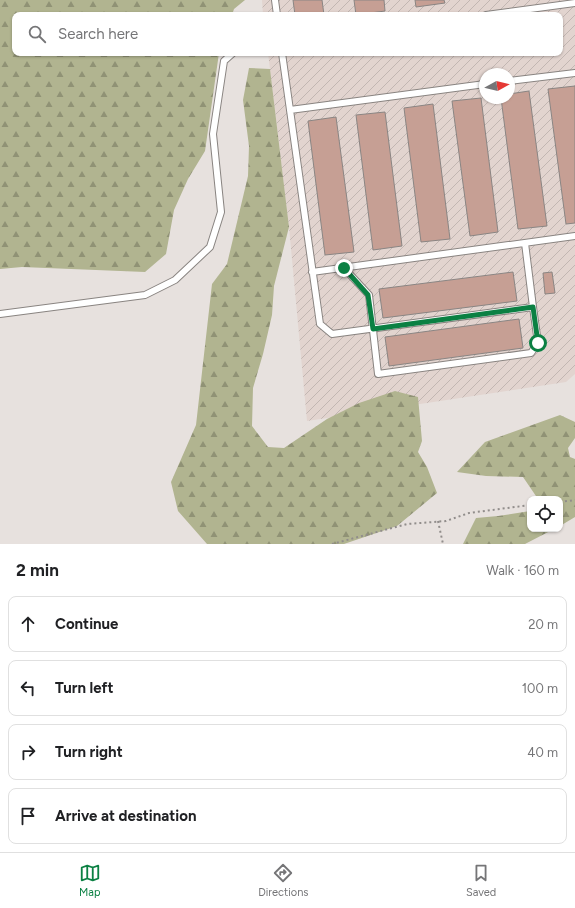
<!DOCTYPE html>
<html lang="en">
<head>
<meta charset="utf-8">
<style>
	body { margin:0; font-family:Figtree,sans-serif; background:#f2f2f2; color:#202124 }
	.controls { position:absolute; right:12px; bottom:12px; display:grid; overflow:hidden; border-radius:8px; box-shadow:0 1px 3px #0004 }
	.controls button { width:36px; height:36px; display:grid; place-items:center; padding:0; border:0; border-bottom:1px solid #e0e0e0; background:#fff; color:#202124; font:20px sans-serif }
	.compass { position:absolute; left:479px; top:68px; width:36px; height:36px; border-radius:50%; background:#fff; box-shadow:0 1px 3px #0004; rotate:82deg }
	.stop { position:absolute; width:12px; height:12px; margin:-9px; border:3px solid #0b8043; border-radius:50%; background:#fff }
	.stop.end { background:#0b8043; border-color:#fff; box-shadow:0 1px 4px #0008 }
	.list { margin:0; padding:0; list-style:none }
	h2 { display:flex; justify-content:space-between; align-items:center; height:52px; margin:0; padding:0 16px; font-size:17px }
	h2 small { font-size:13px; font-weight:400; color:#757577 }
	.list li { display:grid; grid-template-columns:26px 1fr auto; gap:12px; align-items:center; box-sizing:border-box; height:56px; margin:0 8px 8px; padding:0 8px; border:1px solid #e0e0e0; border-radius:8px }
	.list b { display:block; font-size:15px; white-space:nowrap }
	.list em { font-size:13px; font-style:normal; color:#757577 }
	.icon { flex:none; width:22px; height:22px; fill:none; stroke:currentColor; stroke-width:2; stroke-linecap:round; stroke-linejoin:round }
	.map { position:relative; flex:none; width:575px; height:544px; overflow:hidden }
	.search { position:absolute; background:#fff; box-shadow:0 1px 3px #0004; left:12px; right:12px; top:12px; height:44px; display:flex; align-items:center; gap:10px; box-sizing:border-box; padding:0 14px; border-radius:8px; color:#757577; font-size:15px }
	.sheet { height:308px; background:#fff }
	nav { display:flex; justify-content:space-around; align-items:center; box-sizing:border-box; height:56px; border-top:1px solid #e0e0e0; background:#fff; font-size:11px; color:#757577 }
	nav a { display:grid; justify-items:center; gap:2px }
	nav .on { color:#0b8043 }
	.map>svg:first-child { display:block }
	.industrial { fill:url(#industrial-furrows); fill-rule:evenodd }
	.forest { fill:url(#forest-firs) }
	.building { fill:#c69f94; stroke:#8a8583 }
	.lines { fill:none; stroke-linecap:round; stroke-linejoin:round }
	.lane-casing { stroke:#898481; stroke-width:8 }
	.path { stroke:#918d8b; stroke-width:2; stroke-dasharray:2 3; stroke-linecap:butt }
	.lane { stroke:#fff; stroke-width:6 }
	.route { stroke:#0b8043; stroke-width:5 }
</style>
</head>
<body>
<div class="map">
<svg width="575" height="544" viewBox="0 0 575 544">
	<defs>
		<pattern id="industrial-furrows" width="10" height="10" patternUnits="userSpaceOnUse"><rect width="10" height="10" fill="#e2d4cf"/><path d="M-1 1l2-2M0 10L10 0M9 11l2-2" fill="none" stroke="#c2b6b2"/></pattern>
		<pattern id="forest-firs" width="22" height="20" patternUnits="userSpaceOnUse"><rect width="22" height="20" fill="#b1b490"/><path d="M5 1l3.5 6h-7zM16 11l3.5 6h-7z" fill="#909275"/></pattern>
	</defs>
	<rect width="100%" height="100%" fill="#e7e1de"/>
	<path class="industrial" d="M262 0H575V374L566 382 307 421 289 227 268 53H560V15H263ZM485 74H509V98H485Z"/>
	<path class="forest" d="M0 0H245L234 9 232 15H15V53H219L205 151 188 179 174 210 166 254 145 272 22 267 0 269Z
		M249 68 270 69 289 227 274 286 272 315 263 354 253 388 252 426 268 447 284 448 327 419 359 403 395 391 418 397 422 441 418 452 427 467 437 493 397 526 344 544H207L178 511 171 482 196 425 212 284 227 264 248 176 249 146 243 100Z
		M560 415 575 422V438L568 448 570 457 575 459V517L560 526V499H538L523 477 486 476 457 472 485 442Z
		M530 511V529H554L525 544H463L476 518 498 516Z"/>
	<path class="building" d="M293 0H322L324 15H295Z
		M354 0H384L385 11 356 15Z
		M415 0H444L445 3 416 7Z
		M575 86V223L566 224 548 89Z
		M529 91 547 226 518 229 501 98H509V94Z
		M481 98 498 232 470 236 452 101Z
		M433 104 450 239 421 242 404 108Z
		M385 112 402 246 373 250 356 115Z
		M336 117 354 252 325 255 308 121Z
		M513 272 517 301 383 318 379 289Z
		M552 272 555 293 545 294 543 273Z
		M519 319 523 348 389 366 385 337Z"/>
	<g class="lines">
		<g class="lane-casing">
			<path id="lane" d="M275 0 277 15
				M486 15 575 3
				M282 53 320 324 332 334 533 307 525 243
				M509 81 575 73
				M290 110 485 84
				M344 268 369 295 378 374 531 353 538 343 533 307
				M312 272 575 236
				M0 314 145 295 175 280 210 247 221 212 213 134 224 61 233 53"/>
		</g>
		<path class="path" d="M560 502 575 500
			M438 521 443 544
			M332 544 407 524 446 521 469 513 530 505"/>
		<use href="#lane" class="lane"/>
	</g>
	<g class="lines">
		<path class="route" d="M344 268 368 295 373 329 533 307 538 343"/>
	</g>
</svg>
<div class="controls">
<button><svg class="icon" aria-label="locate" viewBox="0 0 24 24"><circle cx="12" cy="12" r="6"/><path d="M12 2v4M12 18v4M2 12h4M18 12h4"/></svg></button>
</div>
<svg class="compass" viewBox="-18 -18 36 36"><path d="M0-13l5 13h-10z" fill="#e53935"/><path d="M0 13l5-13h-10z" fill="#757577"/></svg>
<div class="stop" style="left:538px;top:343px"></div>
<div class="stop end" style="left:344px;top:268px"></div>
<div class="search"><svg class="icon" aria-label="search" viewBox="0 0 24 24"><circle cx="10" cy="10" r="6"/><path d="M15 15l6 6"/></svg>Search here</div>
</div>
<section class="sheet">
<h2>2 min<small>Walk · 160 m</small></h2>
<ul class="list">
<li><svg class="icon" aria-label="ahead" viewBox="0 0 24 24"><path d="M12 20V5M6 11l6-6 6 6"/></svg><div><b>Continue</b></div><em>20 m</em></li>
<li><svg class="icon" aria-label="left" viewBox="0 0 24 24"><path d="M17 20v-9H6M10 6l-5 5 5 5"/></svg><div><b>Turn left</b></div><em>100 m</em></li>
<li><svg class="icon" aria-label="right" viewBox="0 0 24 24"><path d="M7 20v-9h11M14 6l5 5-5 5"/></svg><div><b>Turn right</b></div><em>40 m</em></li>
<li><svg class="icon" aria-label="arrive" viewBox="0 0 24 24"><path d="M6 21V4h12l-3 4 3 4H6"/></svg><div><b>Arrive at destination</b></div></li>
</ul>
</section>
<nav>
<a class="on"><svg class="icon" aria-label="map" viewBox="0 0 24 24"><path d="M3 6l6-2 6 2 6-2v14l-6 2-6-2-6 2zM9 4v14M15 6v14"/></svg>Map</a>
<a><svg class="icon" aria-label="directions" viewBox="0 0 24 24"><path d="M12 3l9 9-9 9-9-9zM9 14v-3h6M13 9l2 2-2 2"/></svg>Directions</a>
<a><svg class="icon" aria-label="saved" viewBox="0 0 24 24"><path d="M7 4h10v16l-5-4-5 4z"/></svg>Saved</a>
</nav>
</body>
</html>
